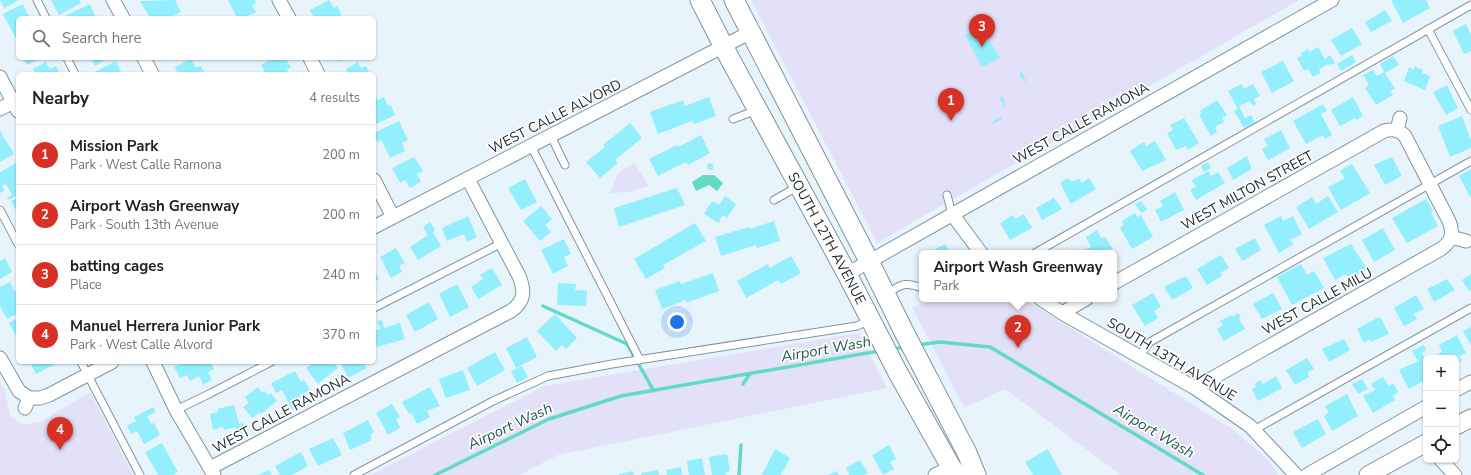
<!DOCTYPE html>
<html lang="en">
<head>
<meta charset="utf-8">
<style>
	body { margin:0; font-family:"Nunito Sans",sans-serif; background:#f6f6f6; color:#202124 }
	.controls { position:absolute; right:12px; bottom:12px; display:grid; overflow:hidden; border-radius:6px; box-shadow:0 1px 3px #0004 }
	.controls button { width:36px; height:36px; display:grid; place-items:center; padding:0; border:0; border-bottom:1px solid #e0e0e0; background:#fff; color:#202124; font:20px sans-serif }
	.you { position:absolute; left:677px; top:322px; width:14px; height:14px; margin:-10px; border:3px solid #fff; border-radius:50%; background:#1a73e8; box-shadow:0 0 0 6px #1a73e833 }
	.badge { display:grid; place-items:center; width:26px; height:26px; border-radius:50%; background:#d93025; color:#fff; font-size:13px; font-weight:700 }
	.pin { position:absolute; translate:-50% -33px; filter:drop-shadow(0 1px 2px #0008) }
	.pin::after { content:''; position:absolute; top:21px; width:14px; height:12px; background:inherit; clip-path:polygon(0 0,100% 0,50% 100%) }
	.popup { position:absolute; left:919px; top:250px; width:198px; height:52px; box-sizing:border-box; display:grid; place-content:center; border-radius:6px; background:#fff; filter:drop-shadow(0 1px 3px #0005); font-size:13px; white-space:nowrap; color:#757577 }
	.popup b { font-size:15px; color:#202124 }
	.popup::after { content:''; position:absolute; left:50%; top:100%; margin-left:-8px; border:8px solid transparent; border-top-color:#fff }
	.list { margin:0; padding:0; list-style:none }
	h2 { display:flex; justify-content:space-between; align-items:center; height:52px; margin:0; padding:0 16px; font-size:17px }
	h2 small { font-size:13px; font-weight:400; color:#757577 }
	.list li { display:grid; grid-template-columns:26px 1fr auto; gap:12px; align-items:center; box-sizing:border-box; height:60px; padding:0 16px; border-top:1px solid #e0e0e0 }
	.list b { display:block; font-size:15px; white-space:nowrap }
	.list p { margin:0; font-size:13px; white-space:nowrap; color:#757577 }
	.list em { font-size:13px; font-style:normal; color:#757577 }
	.icon { flex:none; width:22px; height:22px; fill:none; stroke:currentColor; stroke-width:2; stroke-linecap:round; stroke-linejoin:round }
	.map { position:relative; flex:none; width:1471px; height:475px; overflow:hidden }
	.search { position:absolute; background:#fff; box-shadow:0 1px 3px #0004; left:16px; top:16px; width:360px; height:44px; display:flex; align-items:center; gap:10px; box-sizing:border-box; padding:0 14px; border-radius:6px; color:#757577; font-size:15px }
	.panel { position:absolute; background:#fff; box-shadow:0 1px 3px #0004; left:16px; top:72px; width:360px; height:292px; border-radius:6px }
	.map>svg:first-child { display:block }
	.green { fill:#e3e1f7 }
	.water { fill:#62dac6 }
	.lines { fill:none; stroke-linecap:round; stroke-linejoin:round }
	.stream { stroke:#62dac6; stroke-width:3.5 }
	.building { fill:#93eefd }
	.service-casing { stroke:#8194a0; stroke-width:9 }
	.minor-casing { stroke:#8194a0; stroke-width:15 }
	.tertiary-casing { stroke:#8194a0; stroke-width:19 }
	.secondary-casing { stroke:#8194a0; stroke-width:21 }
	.service { stroke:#fff; stroke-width:7 }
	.minor { stroke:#fff; stroke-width:13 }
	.tertiary { stroke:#fff; stroke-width:17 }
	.secondary { stroke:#fff; stroke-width:19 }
	.labels { text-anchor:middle; stroke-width:3.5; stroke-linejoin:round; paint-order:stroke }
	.street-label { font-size:14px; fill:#242b30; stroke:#fff }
	.water-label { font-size:15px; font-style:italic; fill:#285b53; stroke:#fff }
</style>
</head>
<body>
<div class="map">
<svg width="1471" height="475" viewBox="0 0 1471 475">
	<rect width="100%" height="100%" fill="#e8f4fc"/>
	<path class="green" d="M751 0H1299L877 243Z
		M634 163 649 186 629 192 610 193 618 173Z
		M952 299H1024L1232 429 1269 460 1278 475H1121L1005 389 964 408 912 307 929 301Z
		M859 333 887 388 558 455 519 475H370L544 386Z
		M0 381 5 391 10 415 23 425 40 422 90 392 133 475H0Z"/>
	<path class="water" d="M703 175H714L723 183 717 191 709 185 696 191 692 182Z"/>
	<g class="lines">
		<path class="stream" d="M543 306 627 344 654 391
			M917 345 940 342 990 347 1203 475
			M892 349 905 347
			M743 384 750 374
			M435 475 549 419 621 396 879 351
			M739 475 741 445"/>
	</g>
	<path class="building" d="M0 0H19L4 8Z
		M51 0H79L81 3 59 15Z
		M175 0 181 12 170 18H150L140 1Z
		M228 0H255L256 3 252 5 256 12 244 18H237Z
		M329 0 334 8 337 6 342 15 336 18H314L310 10Z
		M1391 0H1426L1430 8 1403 23Z
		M23 4 30 18H18V38L16 39 3 14Z
		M90 4 96 18H61Z
		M1385 10 1392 21 1371 32 1365 22Z
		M1466 24 1471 35V51L1464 54 1453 31Z
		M981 26 1000 58 982 67 965 35Z
		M1352 28 1362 44 1341 56 1331 40Z
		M1318 47 1325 59 1330 55 1335 63 1330 65 1329 64 1319 69 1321 73 1313 77 1308 69 1304 71 1297 58 1302 55 1301 53 1308 49 1309 52Z
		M1352 55 1356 62 1341 71 1337 64Z
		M1393 56 1399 65 1385 73 1395 89 1390 91 1393 95 1376 105 1365 88 1369 85 1363 75 1373 70 1377 76 1384 72 1380 64Z
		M23 58H39V59L27 65Z
		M91 58H108L95 66Z
		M273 58H285L291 67 287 70 289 74H266L261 65Z
		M336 58H346L338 62Z
		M191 59 196 68 201 66 205 74H178L175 67Z
		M116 61 122 74H96L95 72Z
		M1283 61 1294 81 1272 93 1261 72Z
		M46 62 50 69 56 66 60 74H35L33 69Z
		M358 62 361 68 366 66 370 74H348L346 69Z
		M1414 66 1423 70 1422 73 1430 76 1425 90 1404 81 1409 67 1414 70Z
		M1022 72 1026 81 1024 82 1019 74Z
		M1241 84 1244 89 1253 84 1260 96 1254 99 1256 104 1253 106 1250 101 1239 106 1245 118 1251 115 1255 123 1244 128 1234 111 1238 109 1228 91Z
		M1447 85 1458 108 1446 115 1433 92Z
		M374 93 378 100 384 97 388 106 391 105 395 115 374 125Z
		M1002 96 1006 105 1004 106 999 98Z
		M709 97 716 116 694 124 692 121 658 134 650 112 683 100 685 106Z
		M1353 97 1363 116 1356 120 1355 118 1340 126 1331 110Z
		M1217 100 1227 115 1222 118 1224 122 1215 127 1217 132 1211 136 1199 115 1201 114 1200 111Z
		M1323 104 1327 111 1321 114 1332 135 1325 139 1323 135 1306 144 1293 121Z
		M1462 116 1471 140V148L1450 157 1438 126Z
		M1001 117 1002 119 993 124 992 122Z
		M1184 118 1199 143 1188 150 1186 146 1176 150 1167 133 1173 130 1170 125Z
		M399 121 408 140 402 143 405 151 390 158 381 140 377 142 374 133Z
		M630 123 642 138 615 160 618 163 600 178 586 162 605 147 603 145Z
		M1281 130 1290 148 1268 160 1262 149 1268 146 1264 139Z
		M0 131 14 154 0 162Z
		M701 135 710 153 688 165 686 162 658 176 649 159 677 145 678 147Z
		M1155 141 1166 160 1142 171 1130 151 1144 142 1146 146Z
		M1247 156 1252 169 1233 180 1227 168Z
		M414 157 423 171 417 174 421 182 410 188 405 180 400 183 392 168Z
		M1392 157 1402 176 1385 185 1374 165Z
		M18 162V195L9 200 7 198 12 195 6 184 2 186 4 191 0 193V172Z
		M1208 162 1211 168 1204 172 1201 166Z
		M708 163 713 164V170L707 169Z
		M1352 164 1370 193 1341 210 1328 187 1345 178 1340 171Z
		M1471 169V197H1470L1459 176Z
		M1209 171 1211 176 1218 172 1225 183 1196 200 1190 190 1196 187 1192 180Z
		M1068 178 1072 182 1079 178 1082 183 1089 178 1096 189 1071 204 1060 183Z
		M525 179 537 202 521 210 508 188Z
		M677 188 685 205 619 227 614 208Z
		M1175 192 1184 210 1161 222 1155 210 1163 206 1160 201Z
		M725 196 736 204 727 218 723 215 718 223 704 214 712 201 719 205Z
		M1328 196 1338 212 1309 229 1296 207 1312 197 1316 204Z
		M18 198V214L11 201Z
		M1054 198 1062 209 1042 220 1036 208Z
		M1426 199 1433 211 1431 213 1438 226 1407 243 1392 218Z
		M1141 201 1147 210 1141 213 1135 204Z
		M541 206 552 219 545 225 551 232 540 241 523 221Z
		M1135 213 1137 217 1141 215 1153 237 1132 249 1120 228 1124 225 1122 221Z
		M1024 214 1032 228 1010 240 1000 223 1013 215 1015 219Z
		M468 216 477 237 467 242 464 234 447 241 442 228Z
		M1281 216 1283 221 1293 216 1302 234 1290 240 1294 244 1279 253 1264 225Z
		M774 221 780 241 757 248 756 245 721 256 715 237 749 227 750 229Z
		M430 222 435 230 433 232 441 246 418 260 410 247 428 235 423 227Z
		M695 223 706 241 663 265 665 268 646 279 634 259Z
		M1383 228 1395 250 1374 262 1362 240Z
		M1097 230 1101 238 1105 237 1113 249 1105 253H1085L1083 250 1091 247 1086 237Z
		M1255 238 1261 250 1242 261 1235 249Z
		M564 239 571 254 564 257 568 266 553 274 541 250Z
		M945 244 950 253H933L932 251Z
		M1351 244 1367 269 1349 280 1346 274 1335 280 1323 258Z
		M396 248 405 263 399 266 402 272 391 278 380 257Z
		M1221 255 1229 268 1220 273 1222 276 1207 285 1197 269Z
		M791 256 801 273 781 284 778 280 746 298 737 281 768 264 770 268Z
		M5 258 12 272 0 279V261Z
		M1301 264 1307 275 1314 271 1324 288 1292 305 1277 277Z
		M374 268 379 280 374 281Z
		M492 268 502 285 478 299 471 287 483 279 480 275Z
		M713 273 719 291 686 303V300L662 309 655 290 680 281 681 284Z
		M1471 274V290L1469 291 1462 280Z
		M1186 276 1193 288 1172 300 1164 287Z
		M1447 279 1455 290 1434 302 1427 289Z
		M10 282 15 292 18 291V313L7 319 0 306V287Z
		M374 282 377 290 374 291Z
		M558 283 576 284 575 290 587 291 586 306 557 305Z
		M457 284 469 307 450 317 439 294Z
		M1153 293 1161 307 1154 311 1158 318 1145 326 1132 305Z
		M1273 293 1282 309 1262 319 1253 304Z
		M1416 295 1424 309 1414 314 1417 319 1404 326 1394 308Z
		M429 302 438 319 415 332 406 315Z
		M1238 313 1241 317 1239 319 1245 329 1224 341 1217 329 1223 325 1220 321 1231 315 1232 317Z
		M555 314 577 338 566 349 562 345 556 351 537 331Z
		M1379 317 1382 320 1389 334 1371 342 1370 339 1364 343 1357 329Z
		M18 318V339L9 323Z
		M382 320 384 328 400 323 405 339 377 347 374 337V331L380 329 377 321Z
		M1471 327V346L1463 331Z
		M1457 335 1466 353 1459 356 1462 361 1456 364V358H1438L1437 355 1442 352 1439 345Z
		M527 337 537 357 516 368 506 348Z
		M1344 339 1350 350 1329 362 1322 349Z
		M1424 345 1426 350 1422 353 1426 361V380L1409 389 1399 370 1418 361 1412 351Z
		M495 352 505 370 477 386 467 368Z
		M1307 358 1314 369 1308 372 1309 377 1295 385 1286 370Z
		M30 362H59L36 374Z
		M184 362H210L214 369 208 372 212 380 203 385 199 376 190 381 187 375 180 378 174 367Z
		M314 362H333L338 368 318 384 306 368Z
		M340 362H363L367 368 348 378Z
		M522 366 528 377 517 383 511 371Z
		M463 370 470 390 446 398 439 379Z
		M295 371 301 382 304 380 310 390 299 396 301 400 297 402 299 406 292 410 282 390 276 393 271 383Z
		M1276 376 1282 388 1258 401 1252 389 1256 387 1254 384 1261 380 1263 384Z
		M1383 377 1389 386 1393 383 1398 392 1393 396 1395 400 1373 413 1363 396 1375 390 1371 384Z
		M1362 379 1368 389 1358 394 1352 384Z
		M258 387 262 393 265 391 268 395 271 393 277 401 261 414 260 412 252 418 243 407 249 403 245 397Z
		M430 387 440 406 427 411 430 417 417 424 411 413 409 414 402 402Z
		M1347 394 1358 416 1332 431 1324 416 1329 413 1325 406Z
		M392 404 400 417 396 419 400 428 388 435 376 413Z
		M234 405 239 424 243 423 246 433 238 435 236 427 224 430 223 427 213 430 210 414 218 412 217 409Z
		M153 407 156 412 147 416 151 424 154 423 160 435 144 444 137 431 131 434 127 426 136 421 134 417Z
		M1318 419 1326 434 1302 448 1293 432Z
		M368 420 374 432 370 435 372 440 350 450 343 433Z
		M333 438 342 455 318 466 309 449Z
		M162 443 178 472 173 475H158L145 452Z
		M889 445 896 459 890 462 894 469 883 475 872 455Z
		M775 449 790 458 781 475H762Z
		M1048 449 1062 475H1033L1025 462Z
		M301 452 308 466 292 475H280L275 466Z
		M727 454 730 471 726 472V475H712L709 457Z
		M702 458 705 475H689L687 461Z
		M860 460 868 473 864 475H849L846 468Z
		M681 467 682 475H667L666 470Z
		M269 470 272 475H258Z
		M658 470 659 475H641V473Z
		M633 471 634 475H619V474Z
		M837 471 839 475H828Z"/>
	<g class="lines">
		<g class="service-casing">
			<path id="service" d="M37 0 46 18
				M1428 29 1471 110
				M67 58 75 74
				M733 119 757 110
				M551 136 565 165
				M531 146 640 360
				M947 195 952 214
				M774 200 799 186
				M0 210 18 244
				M1035 253 1471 5
				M886 294C902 285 903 281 922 288
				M374 308 502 243
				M1139 356 1150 342 1471 161
				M81 362 140 475
				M176 410 211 393 271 362
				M1254 430 1471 308
				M354 475 493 401 548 376 612 364 857 326 870 320"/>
		</g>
		<g class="minor-casing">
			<path id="minor" d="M113 0 123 18
				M279 0 289 18
				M144 58 152 74
				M310 58 318 74
				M0 77 18 111
				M0 109 13 102
				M1397 130 1400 118
				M374 180 393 217
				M952 214 981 253
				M374 227 751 32
				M1451 237 1466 241
				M847 274 1332 0
				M1114 283 1384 131C1392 129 1399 129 1405 136L1449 221C1454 233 1452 241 1441 249L1195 388
				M1041 299 1062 313 1195 388 1250 426 1296 475
				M1062 313 1086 299
				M0 358 19 391 29 398
				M153 362 176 410 214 475
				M1456 390 1471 382
				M25 408 29 398H40L49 395 112 362
				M1441 460 1455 475
				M210 468 511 311C525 301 525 291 519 276L468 179
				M935 475 951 467
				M1307 475 1426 407"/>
		</g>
		<g class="tertiary-casing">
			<path id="tertiary" d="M1456 426 1471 418
				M1368 475 1426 443"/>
		</g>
		<g class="secondary-casing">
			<g id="secondary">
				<path id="s1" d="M700 0 730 59 847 274 897 371 951 467 957 475"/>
				<path d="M734 0 869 261 903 330 967 453 976 475"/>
			</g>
		</g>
		<use href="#service" class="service"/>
		<use href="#minor" class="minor"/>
		<use href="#tertiary" class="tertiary"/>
		<use href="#secondary" class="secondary"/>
	</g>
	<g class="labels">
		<g class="street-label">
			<text transform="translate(555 116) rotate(-27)" y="5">WEST CALLE ALVORD</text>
			<text transform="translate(1081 123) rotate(-29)" y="5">WEST CALLE RAMONA</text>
			<text transform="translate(1247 190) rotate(-29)" y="5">WEST MILTON STREET</text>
			<text dy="5" stroke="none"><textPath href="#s1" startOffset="270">SOUTH 12TH AVENUE</textPath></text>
			<text transform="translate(1317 301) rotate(-29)" y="5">WEST CALLE MILU</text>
			<text transform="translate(1172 359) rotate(31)" y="5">SOUTH 13TH AVENUE</text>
			<text transform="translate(281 413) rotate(-28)" y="5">WEST CALLE RAMONA</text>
		</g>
		<g class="water-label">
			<text transform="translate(826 349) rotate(-10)" y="5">Airport Wash</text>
			<text transform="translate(510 426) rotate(-25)" y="5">Airport Wash</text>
			<text transform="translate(1154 431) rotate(31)" y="5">Airport Wash</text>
		</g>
	</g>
</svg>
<div class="controls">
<button>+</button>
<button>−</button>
<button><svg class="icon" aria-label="locate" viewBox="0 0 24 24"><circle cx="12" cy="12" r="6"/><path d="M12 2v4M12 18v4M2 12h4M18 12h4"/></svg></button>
</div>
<div class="you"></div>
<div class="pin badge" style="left:951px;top:121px">1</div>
<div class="pin badge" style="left:1018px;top:348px">2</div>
<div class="popup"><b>Airport Wash Greenway</b>Park</div>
<div class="pin badge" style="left:982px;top:47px">3</div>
<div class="pin badge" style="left:60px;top:450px">4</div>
<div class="search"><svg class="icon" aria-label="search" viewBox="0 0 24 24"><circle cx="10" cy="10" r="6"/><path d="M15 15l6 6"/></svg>Search here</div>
<section class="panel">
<h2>Nearby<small>4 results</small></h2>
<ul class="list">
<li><span class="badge">1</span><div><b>Mission Park</b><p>Park · West Calle Ramona</p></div><em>200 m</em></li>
<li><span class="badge">2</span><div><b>Airport Wash Greenway</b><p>Park · South 13th Avenue</p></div><em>200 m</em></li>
<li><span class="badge">3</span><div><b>batting cages</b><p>Place</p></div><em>240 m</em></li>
<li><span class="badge">4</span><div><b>Manuel Herrera Junior Park</b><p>Park · West Calle Alvord</p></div><em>370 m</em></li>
</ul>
</section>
</div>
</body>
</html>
